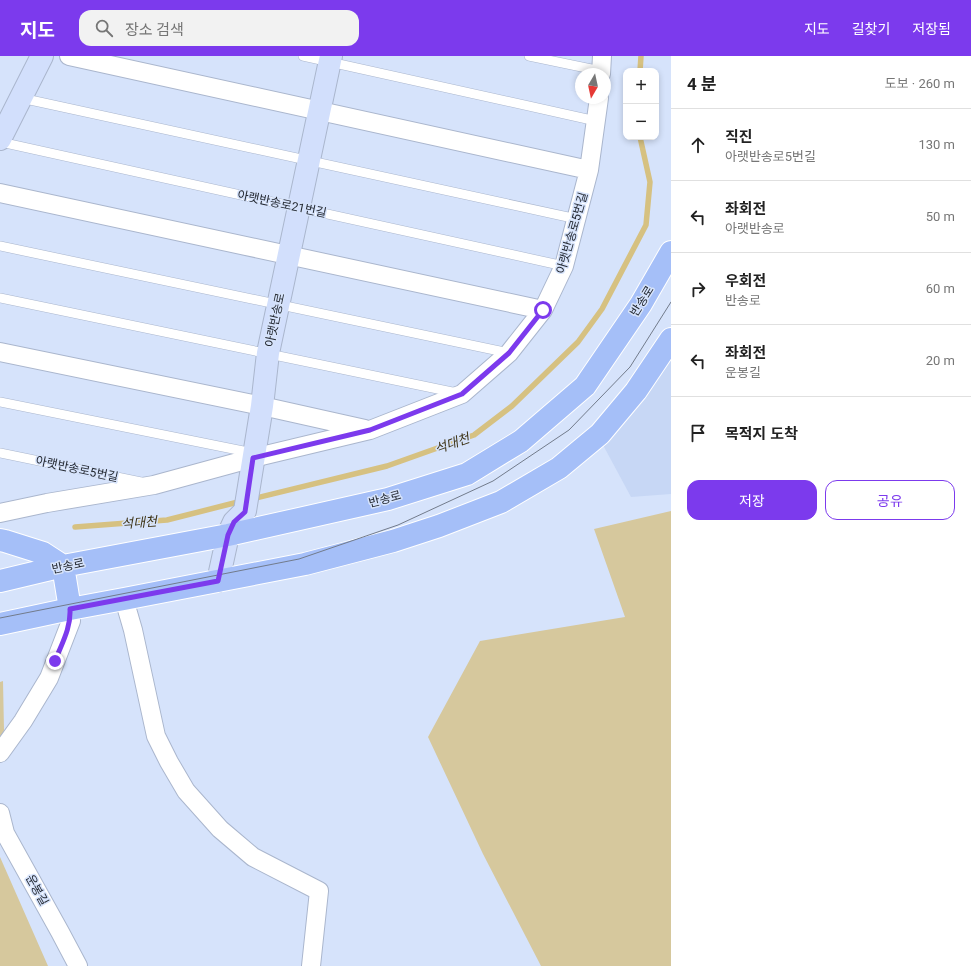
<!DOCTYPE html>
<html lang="ko">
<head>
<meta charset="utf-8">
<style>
	body { margin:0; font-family:Roboto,"Noto Sans KR",sans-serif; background:#f2f2f2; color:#222 }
	.controls { position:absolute; right:12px; top:12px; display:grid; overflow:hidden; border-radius:8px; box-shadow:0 2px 6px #0003 }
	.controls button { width:36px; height:36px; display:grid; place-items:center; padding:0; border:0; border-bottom:1px solid #e0e0e0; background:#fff; color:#222; font:20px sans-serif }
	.compass { position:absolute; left:575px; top:12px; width:36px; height:36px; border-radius:50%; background:#fff; box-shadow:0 2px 6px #0003; rotate:189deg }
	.stop { position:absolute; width:12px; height:12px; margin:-9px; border:3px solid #7c3aed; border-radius:50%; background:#fff }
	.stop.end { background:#7c3aed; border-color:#fff; box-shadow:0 1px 4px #0008 }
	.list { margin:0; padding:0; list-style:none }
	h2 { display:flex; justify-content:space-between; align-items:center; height:52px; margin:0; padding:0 16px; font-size:17px }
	h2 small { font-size:13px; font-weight:400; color:#767676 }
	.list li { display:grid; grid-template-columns:26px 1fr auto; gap:12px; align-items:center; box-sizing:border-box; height:72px; padding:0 16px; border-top:1px solid #e0e0e0 }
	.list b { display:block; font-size:15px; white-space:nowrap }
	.list p { margin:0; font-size:13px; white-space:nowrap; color:#767676 }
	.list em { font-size:13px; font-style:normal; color:#767676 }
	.actions { display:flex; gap:8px; padding:12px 16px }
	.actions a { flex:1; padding:9px 0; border:1px solid #7c3aed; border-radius:12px; text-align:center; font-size:14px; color:#7c3aed }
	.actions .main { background:#7c3aed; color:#fff }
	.icon { flex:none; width:22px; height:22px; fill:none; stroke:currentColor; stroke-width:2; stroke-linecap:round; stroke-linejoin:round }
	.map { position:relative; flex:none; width:671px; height:910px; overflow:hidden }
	header { display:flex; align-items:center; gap:24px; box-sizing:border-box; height:56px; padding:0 20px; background:#7c3aed; color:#fff }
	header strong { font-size:19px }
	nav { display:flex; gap:22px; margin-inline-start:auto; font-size:14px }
	.search { width:280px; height:36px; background:#f2f2f2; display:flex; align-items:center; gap:10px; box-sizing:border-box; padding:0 14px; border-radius:12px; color:#767676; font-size:15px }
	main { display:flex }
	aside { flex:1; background:#fff }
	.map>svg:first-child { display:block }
	.built { fill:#c7d7f5 }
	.green { fill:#d6c89d }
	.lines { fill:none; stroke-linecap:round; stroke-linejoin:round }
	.stream { stroke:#d6c181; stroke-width:5.5 }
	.service-casing { stroke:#aab6cd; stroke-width:10 }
	.minor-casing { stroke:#aab6cd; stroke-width:20 }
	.secondary-casing { stroke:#aab6cd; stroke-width:24 }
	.primary-casing { stroke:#fff; stroke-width:24 }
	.service { stroke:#fff; stroke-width:9 }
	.minor { stroke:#fff; stroke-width:18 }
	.secondary { stroke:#d2dffc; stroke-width:22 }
	.primary { stroke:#a5bff8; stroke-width:22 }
	.tram { stroke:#727b8b; stroke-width:1 }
	.route { stroke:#7c3aed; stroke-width:5 }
	.labels { text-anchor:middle; stroke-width:3; stroke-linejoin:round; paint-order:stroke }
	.street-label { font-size:12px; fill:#242932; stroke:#d6e3fb }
	.water-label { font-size:13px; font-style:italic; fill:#3d3316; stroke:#d6e3fb }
</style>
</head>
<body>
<header>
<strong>지도</strong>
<div class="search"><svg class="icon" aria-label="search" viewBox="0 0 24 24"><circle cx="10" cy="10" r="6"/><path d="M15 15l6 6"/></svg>장소 검색</div>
<nav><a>지도</a><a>길찾기</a><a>저장됨</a></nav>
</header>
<main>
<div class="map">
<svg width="671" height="910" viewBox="0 0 671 910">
	<rect width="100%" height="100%" fill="#d6e3fb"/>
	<path class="built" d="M671 301V438L631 441 603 389Z"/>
	<path class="green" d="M671 455V910H541L483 798 428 681 480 585 625 561 594 473Z
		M3 625 4 674 0 692V626Z
		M0 801 48 910H0Z"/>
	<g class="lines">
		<path class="stream" d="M640 15 641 0
			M252 443 387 410 474 379 512 350 578 286 602 253 646 169 650 126 640 81
			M75 471 167 464 242 445"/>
		<g class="service-casing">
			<path id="service" d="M303 0 596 65
				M529 0 601 15
				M21 42 577 163
				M0 86 564 210
				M0 190 509 297
				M0 242 457 337
				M0 346 253 397
				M0 397 141 426"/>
		</g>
		<g class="minor-casing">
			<path id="minor" d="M69 0 589 114
				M601 18 602 0
				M0 137 543 254
				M0 296 262 350 365 373
				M0 457 47 447 154 429 253 402 370 374 462 338 509 297 543 254 564 210 589 114 599 42
				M124 543 133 574 156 680 169 706 186 735 220 773 253 801 319 835 311 910
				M0 697 23 665 49 622 71 565 70 553
				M0 757 5 777 60 876 78 910"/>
		</g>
		<g class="secondary-casing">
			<path id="secondary" d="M0 83 42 0
				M218 525 228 479 234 466 245 455 262 350 268 297 331 0"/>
		</g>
		<g class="primary-casing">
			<path id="primary" d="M0 484 5 485 43 497 63 510 70 553
				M0 525 63 510 228 479 388 443 467 418 521 385 585 330 641 248 671 196
				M0 568 70 553 124 543 305 508 393 485 439 470 501 446 559 412 600 378 636 335 671 283"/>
		</g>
		<use href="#service" class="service"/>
		<use href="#minor" class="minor"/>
		<use href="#secondary" class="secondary"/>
		<use href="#primary" class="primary"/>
		<path class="tram" d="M0 562 299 503 398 469 493 425 569 374 630 311 671 246"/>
	</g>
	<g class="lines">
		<path class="route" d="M55 605C62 587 71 572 70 553L218 525 228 479 234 466 245 456 253 402 370 374 462 338 509 297 543 254"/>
	</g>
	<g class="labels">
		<g class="street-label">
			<text transform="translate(282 148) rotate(12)" y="4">아랫반송로21번길</text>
			<text transform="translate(572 177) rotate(-74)" y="4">아랫반송로5번길</text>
			<text transform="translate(642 245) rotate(-58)" y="4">반송로</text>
			<text transform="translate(275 264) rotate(-78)" y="4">아랫반송로</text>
			<text transform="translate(77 413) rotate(12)" y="4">아랫반송로5번길</text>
			<text transform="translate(385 443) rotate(-15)" y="4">반송로</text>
			<text transform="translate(68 510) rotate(-12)" y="4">반송로</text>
			<text transform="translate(37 834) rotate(61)" y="4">운봉길</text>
		</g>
		<g class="water-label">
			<text transform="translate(452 387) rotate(-20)" y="5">석대천</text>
			<text transform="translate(139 466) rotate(-4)" y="5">석대천</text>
		</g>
	</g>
</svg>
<div class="controls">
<button>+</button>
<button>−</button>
</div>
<svg class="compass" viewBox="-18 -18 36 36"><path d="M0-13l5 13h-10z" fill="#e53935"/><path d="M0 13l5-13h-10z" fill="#767676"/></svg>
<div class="stop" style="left:543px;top:254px"></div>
<div class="stop end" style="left:55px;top:605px"></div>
</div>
<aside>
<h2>4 분<small>도보 · 260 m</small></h2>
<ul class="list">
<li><svg class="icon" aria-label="ahead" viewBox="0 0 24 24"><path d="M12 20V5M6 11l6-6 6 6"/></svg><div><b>직진</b><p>아랫반송로5번길</p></div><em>130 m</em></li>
<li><svg class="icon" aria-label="left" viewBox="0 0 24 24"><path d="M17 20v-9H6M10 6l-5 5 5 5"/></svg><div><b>좌회전</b><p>아랫반송로</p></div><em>50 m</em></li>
<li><svg class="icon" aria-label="right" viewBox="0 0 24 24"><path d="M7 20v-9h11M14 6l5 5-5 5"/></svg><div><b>우회전</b><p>반송로</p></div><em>60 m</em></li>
<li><svg class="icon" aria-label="left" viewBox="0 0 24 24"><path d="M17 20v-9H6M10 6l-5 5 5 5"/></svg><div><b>좌회전</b><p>운봉길</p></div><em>20 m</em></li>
<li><svg class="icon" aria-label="arrive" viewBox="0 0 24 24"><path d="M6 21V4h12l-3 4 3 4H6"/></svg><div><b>목적지 도착</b></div></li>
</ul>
<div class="actions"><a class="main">저장</a><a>공유</a></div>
</aside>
</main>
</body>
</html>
